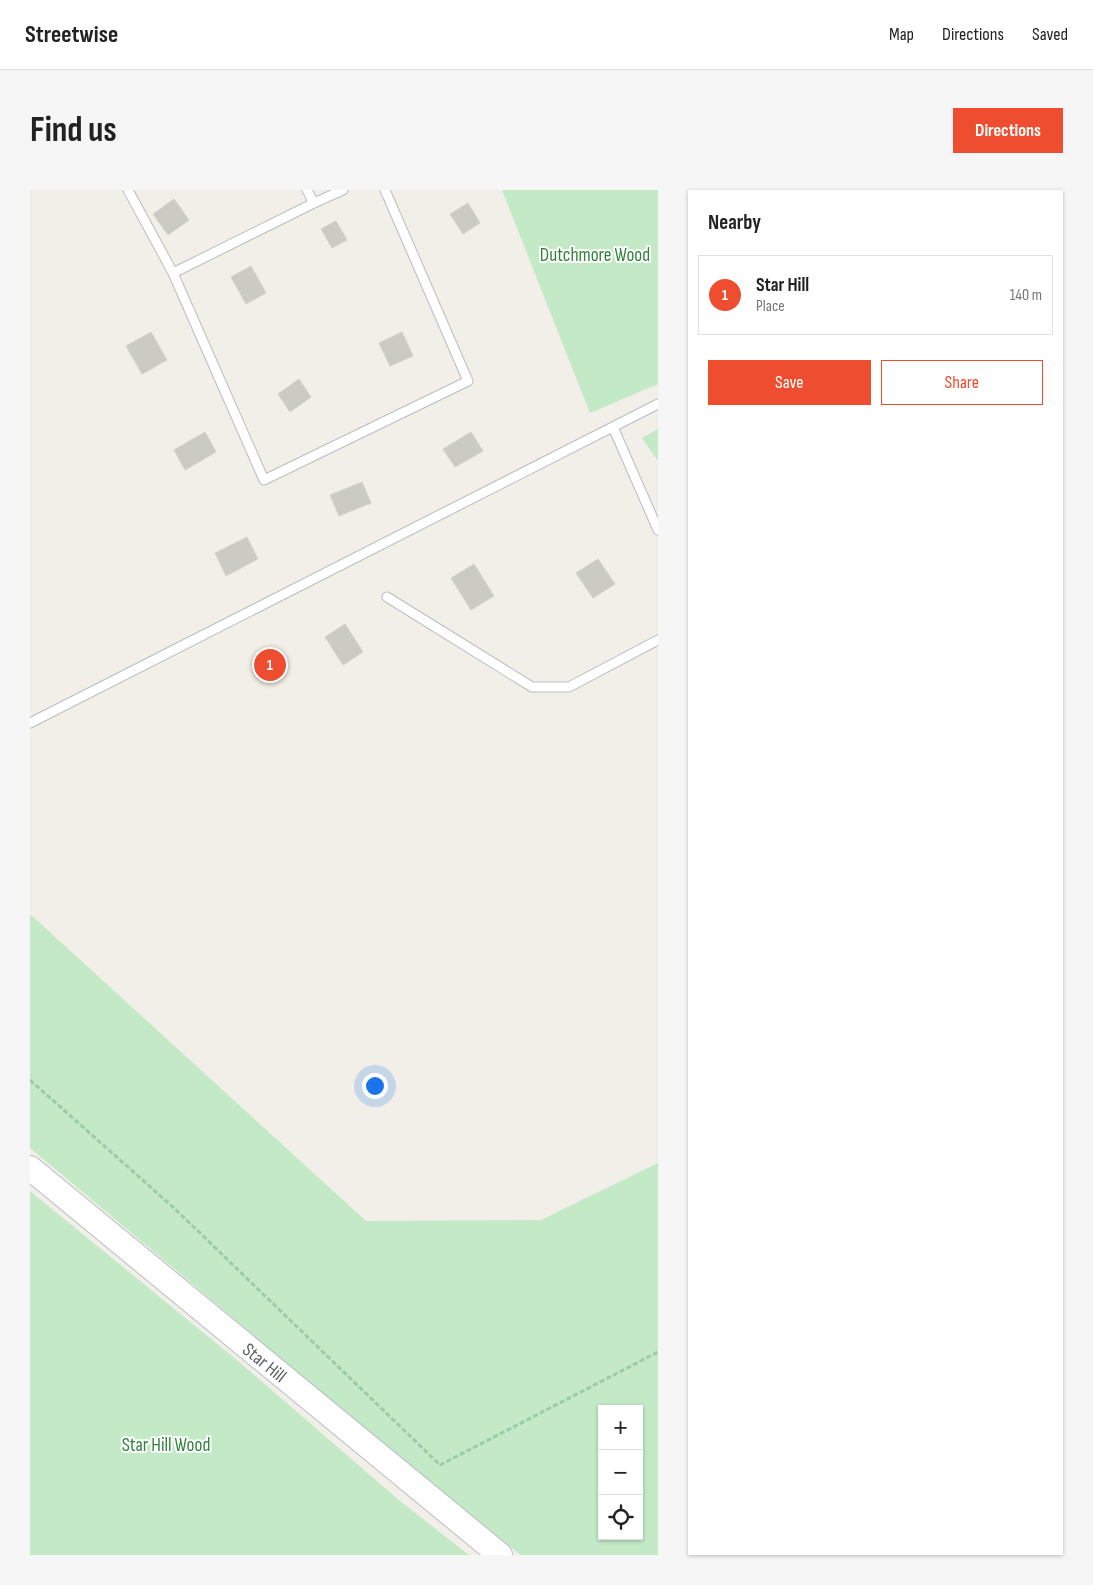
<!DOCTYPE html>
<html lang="en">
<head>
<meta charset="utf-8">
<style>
	body { margin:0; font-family:"Sofia Sans Condensed",sans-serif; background:#f6f6f6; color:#222 }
	.controls { position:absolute; right:15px; bottom:15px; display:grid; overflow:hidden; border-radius:0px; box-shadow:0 1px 4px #0004 }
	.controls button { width:45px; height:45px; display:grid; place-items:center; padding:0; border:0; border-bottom:1px solid #e0e0e0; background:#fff; color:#222; font:25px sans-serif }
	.you { position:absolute; left:344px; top:895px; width:18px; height:18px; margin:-12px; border:4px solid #fff; border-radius:50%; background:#1a73e8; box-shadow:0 0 0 8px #1a73e833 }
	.badge { display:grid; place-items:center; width:32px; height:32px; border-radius:50%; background:#ef4d2f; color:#fff; font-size:16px; font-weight:700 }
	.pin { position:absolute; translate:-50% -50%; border:2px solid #fff; box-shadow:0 1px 5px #0006 }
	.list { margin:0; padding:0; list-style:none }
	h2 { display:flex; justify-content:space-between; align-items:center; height:65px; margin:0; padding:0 20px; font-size:21px }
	h2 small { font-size:16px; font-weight:400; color:#767676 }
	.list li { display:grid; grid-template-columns:32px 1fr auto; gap:15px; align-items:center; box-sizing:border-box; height:80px; margin:0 10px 10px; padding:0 10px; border:1px solid #e0e0e0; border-radius:0px }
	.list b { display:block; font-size:19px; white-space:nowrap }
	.list p { margin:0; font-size:16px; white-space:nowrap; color:#767676 }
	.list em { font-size:16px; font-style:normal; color:#767676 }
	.actions { display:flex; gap:10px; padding:15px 20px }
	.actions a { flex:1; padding:11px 0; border:1px solid #ef4d2f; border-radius:0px; text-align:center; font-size:18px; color:#ef4d2f }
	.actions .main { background:#ef4d2f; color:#fff }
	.icon { flex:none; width:28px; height:28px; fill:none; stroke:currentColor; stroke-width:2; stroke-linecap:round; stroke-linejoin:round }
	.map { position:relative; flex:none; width:628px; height:1365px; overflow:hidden; border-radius:0px }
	header { display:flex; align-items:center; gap:30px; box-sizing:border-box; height:70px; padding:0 25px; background:#fff; border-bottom:1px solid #e0e0e0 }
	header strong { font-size:24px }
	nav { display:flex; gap:28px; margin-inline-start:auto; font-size:18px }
	.intro { display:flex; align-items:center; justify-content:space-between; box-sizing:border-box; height:120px; padding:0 30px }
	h1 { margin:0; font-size:35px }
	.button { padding:12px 22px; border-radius:0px; background:#ef4d2f; color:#fff; font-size:18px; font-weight:700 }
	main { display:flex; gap:30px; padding:0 30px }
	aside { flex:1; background:#fff; border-radius:0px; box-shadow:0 1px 4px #0004 }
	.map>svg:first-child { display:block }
	.green { fill:#c3e9c6; fill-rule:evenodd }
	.building { fill:#cccbc3; stroke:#d6d2c5 }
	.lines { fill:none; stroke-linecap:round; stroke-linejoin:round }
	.lane-casing { stroke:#b9bcc1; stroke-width:11 }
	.secondary-casing { stroke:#babdc3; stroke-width:26 }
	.path { stroke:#9ccaad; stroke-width:3; stroke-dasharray:5 2.5; stroke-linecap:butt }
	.lane { stroke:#fff; stroke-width:9 }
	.secondary { stroke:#fff; stroke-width:24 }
	.labels { text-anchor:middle; stroke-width:4; stroke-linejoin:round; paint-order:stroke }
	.park-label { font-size:19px; fill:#31833c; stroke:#fff }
	.street-label { font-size:19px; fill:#5e6268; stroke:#fff }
</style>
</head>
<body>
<header>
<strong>Streetwise</strong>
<nav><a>Map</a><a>Directions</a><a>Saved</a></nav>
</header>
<div class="intro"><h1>Find us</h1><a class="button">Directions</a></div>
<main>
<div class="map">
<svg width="628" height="1365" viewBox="0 0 628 1365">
	<rect width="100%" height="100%" fill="#f1efe7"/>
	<path class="green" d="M472 0H628V194L560 223Z
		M628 239V271L612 248Z
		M0 724 336 1031 511 1030 628 973V1365H491L405 1297 0 958ZM572 1219H609V1346H572Z
		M0 1001 208 1171 370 1311 439 1365H0Z"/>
	<path class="building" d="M144 9 159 30 138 45 123 24Z
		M438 13 450 33 433 44 420 24Z
		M306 31 317 50 302 58 291 39Z
		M221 76 236 103 216 114 201 87Z
		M121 142 137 170 112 184 96 156Z
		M372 142 383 166 360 176 349 153Z
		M269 189 281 207 260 222 248 204Z
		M175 242 186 262 155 280 144 260Z
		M441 242 453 261 425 277 413 259Z
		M332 292 341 313 309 326 300 305Z
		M217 347 228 369 196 386 185 363Z
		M568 369 585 394 563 408 546 383Z
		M444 374 464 406 441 420 421 388Z
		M315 434 333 462 313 475 295 447Z"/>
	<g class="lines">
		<g class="lane-casing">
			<path id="lane" d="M98 0 143 83
				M277 0 284 13 313 0
				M284 13 143 83 234 290 438 191 355 0
				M583 237 628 340
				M357 407 502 497H539L628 450
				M0 533 628 214"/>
		</g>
		<g class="secondary-casing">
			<path id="secondary" d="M0 978 470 1365"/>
		</g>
		<path class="path" d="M0 890 143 1017 410 1275 628 1162"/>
		<use href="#lane" class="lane"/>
		<use href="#secondary" class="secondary"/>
	</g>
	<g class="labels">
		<g class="park-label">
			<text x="565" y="71">Dutchmore Wood</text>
			<text x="136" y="1261">Star Hill Wood</text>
		</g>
		<g class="street-label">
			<text transform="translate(235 1172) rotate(39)" y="7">Star Hill</text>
		</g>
	</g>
</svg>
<div class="controls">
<button>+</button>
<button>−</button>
<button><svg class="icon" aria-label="locate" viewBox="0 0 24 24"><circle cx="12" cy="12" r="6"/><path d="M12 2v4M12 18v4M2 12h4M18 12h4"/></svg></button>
</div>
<div class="you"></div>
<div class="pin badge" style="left:240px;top:475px">1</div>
</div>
<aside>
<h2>Nearby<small></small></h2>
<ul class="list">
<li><span class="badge">1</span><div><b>Star Hill</b><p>Place</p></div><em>140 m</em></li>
</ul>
<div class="actions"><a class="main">Save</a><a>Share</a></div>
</aside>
</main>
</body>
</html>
